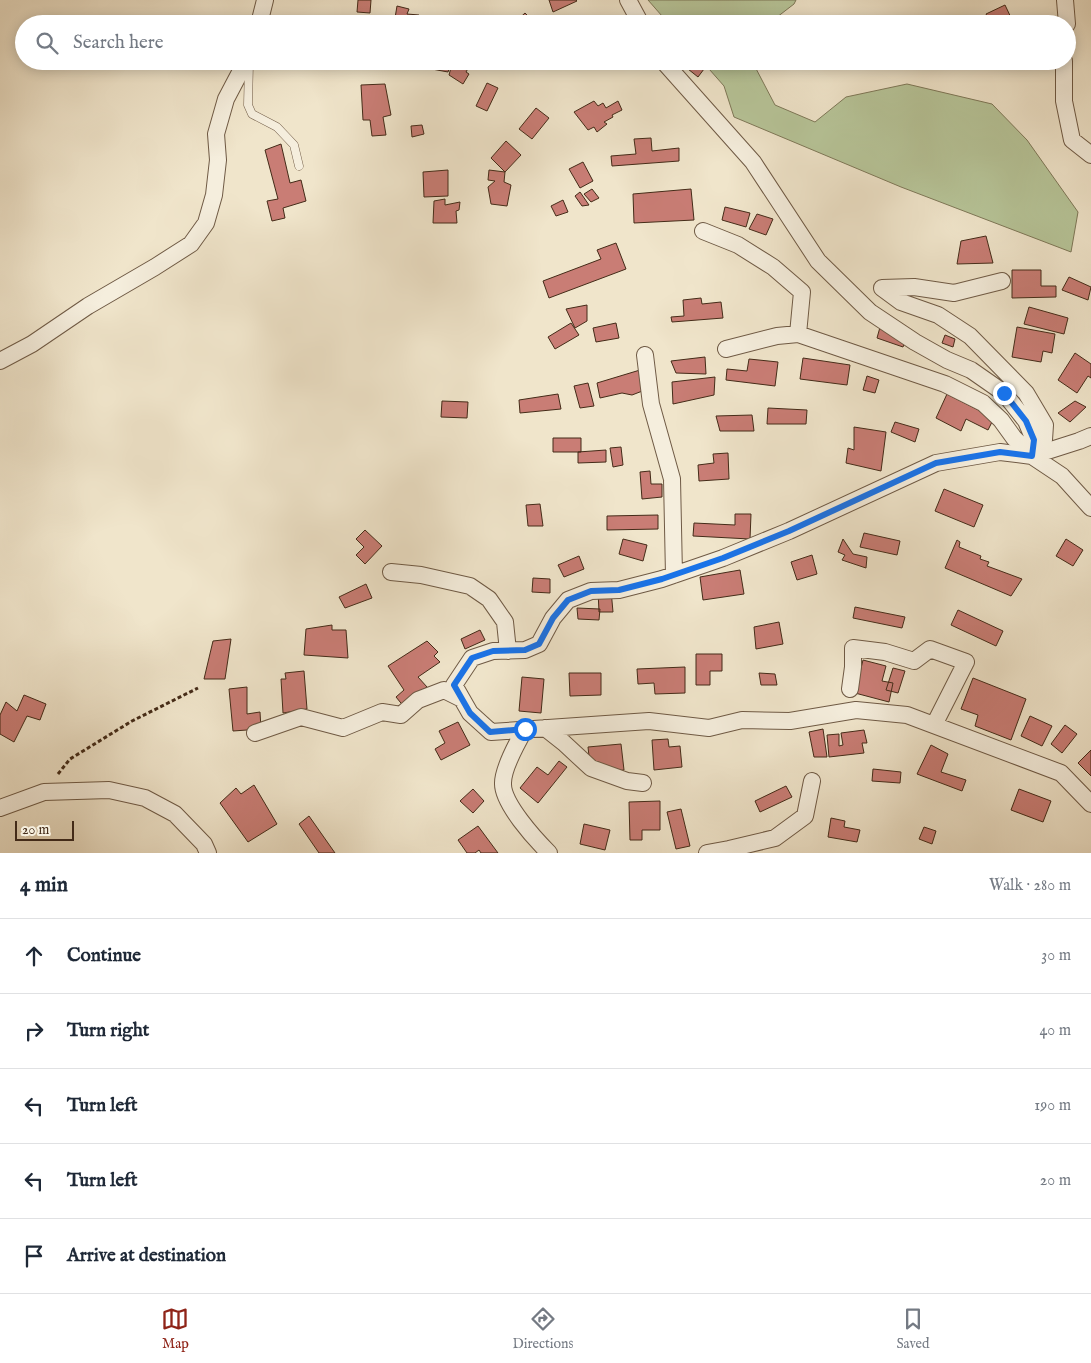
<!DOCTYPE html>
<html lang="en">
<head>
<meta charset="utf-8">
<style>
	body { margin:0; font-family:"IM FELL English",serif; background:#f6f6f7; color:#1f2937 }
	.scale { position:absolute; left:15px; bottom:12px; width:59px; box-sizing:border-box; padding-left:5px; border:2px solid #442b18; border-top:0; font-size:14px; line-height:18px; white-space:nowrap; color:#442b18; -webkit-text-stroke:4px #f5eedd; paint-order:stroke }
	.stop { position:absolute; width:15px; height:15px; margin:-11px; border:4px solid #1a73e8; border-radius:50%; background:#fff }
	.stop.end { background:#1a73e8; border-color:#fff; box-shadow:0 1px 5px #0008 }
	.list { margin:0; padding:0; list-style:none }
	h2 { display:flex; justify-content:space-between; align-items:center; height:65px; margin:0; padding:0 20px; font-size:21px }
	h2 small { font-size:16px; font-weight:400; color:#747a83 }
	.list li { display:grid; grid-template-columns:32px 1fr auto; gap:15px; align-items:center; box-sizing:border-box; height:75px; padding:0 20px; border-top:1px solid #e0e1e3 }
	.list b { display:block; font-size:19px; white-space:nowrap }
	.list em { font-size:16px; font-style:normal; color:#747a83 }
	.icon { flex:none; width:28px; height:28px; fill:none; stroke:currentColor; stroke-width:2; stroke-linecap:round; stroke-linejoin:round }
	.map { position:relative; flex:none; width:1091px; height:853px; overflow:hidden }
	.search { position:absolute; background:#fff; box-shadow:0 2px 12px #0003; left:15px; right:15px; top:15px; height:55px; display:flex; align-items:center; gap:12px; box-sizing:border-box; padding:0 18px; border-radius:28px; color:#747a83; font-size:19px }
	.sheet { height:440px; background:#fff }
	nav { display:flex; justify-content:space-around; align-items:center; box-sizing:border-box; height:70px; border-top:1px solid #e0e1e3; background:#fff; font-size:14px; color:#747a83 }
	nav a { display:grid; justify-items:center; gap:2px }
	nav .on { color:#8f2418 }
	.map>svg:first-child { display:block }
	.green { fill:#b7c599; stroke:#7e7858 }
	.building { fill:#c97d75; stroke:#442b18 }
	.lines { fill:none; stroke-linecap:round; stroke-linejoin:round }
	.lane-casing { stroke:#6f5a45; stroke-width:9 }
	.street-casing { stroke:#6f5a45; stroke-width:18 }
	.path { stroke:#442b18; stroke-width:3; stroke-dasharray:4 2.5; stroke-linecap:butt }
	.lane { stroke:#f5eedd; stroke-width:8 }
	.street { stroke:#f5eedd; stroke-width:16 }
	.route { stroke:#1a73e8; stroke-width:6 }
</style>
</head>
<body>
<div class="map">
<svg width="1091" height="853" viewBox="0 0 1091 853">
	<rect width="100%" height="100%" fill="#f0e5cb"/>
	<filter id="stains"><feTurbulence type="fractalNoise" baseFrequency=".004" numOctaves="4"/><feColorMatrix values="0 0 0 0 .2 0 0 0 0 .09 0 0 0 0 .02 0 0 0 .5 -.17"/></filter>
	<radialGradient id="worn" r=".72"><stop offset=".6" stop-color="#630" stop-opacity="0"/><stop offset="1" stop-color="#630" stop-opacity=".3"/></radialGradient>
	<path class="green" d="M648 0H796L794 4 768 24H669Z
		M702 61H752L775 105 815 122 846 97 907 84 992 104 1027 140 1078 212 1071 252 901 187 734 117 724 86Z"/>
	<path class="building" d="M358 0H371L370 13 357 12Z
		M549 0H576L577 1 553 12Z
		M1005 5 1014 24H991L986 14Z
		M397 6 409 9 407 14 419 15 417 24H394Z
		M525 13 536 24H513Z
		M423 61H452L448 72 421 67Z
		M456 61H485L480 69 470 65 466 72 469 74 463 84 449 75 452 64 458 67 459 63Z
		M678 61H700L707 65 698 77Z
		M487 83 498 88 487 111 476 106Z
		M385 84 391 115 383 117 386 135 372 136 370 120H363L361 85Z
		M594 101 598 106 603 103 606 108 618 101 622 110 612 115 613 117 604 122 607 124 597 132 594 127 588 130 574 112Z
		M536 108 549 118 532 139 519 129Z
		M422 125 424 134 412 137 411 126Z
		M651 138 652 151 679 148V161L612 166 611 156 636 154 634 139Z
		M506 141 521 155 505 172 491 158Z
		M281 144 290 183 301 180 306 201 283 208 285 218 272 221 267 201 278 199 265 150Z
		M583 162 593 181 580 188 569 169Z
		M448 170V196L424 197 423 172Z
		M489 170 505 172 504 182 511 185 507 206 491 204 488 187 495 181 488 180Z
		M592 189 599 198 591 202 584 194Z
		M691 189 694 220 634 223 633 194Z
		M580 192 589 205 582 206 575 196Z
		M445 199V205L460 202 459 210 456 211 457 223H433L434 201Z
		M563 200 568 212 556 216 551 206Z
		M725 207 750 213 746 227 722 220Z
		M757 214 773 219 766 235 749 229Z
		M986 236 993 263 957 264 961 241Z
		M616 243 626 269 549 298 543 281 601 259 597 250Z
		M1012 270H1041V286H1056V297L1012 298Z
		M1069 277 1091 287 1088 300 1062 290Z
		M701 298 702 304 721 302 723 318 672 322 671 317 684 316 683 300Z
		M587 305V321L575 328 566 309Z
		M1029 307 1068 318 1064 334 1024 324Z
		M882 320 910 330 903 347 877 338Z
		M571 323 579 335 555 349 548 337Z
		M616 323 619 338 596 342 593 328Z
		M1017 327 1055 334 1052 353 1043 351 1041 362 1012 357Z
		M945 335 955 339 953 347 942 343Z
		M1075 353 1091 364V378L1088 376 1077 393 1058 380Z
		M705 357 706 374 676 373 671 361Z
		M803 358 850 365 847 385 800 379Z
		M749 359 778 362 775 386 726 380 727 369 747 371Z
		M640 370 645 390 632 395 622 393 600 398 597 383Z
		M867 376 879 380 875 393 863 390Z
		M715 377 714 395 673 404 672 382Z
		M588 383 594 406 580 408 574 386Z
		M558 394 561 409 520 413 519 400Z
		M947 394 994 418 988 430 966 419 961 431 936 418Z
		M442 401 468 402 467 418 441 417Z
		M1075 401 1086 407 1070 422 1058 413Z
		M768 408 807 410 806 424H767Z
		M752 415 754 431H720L716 416Z
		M895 422 919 429 915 442 891 432Z
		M854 427 886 432 881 471 846 463 848 448 854 450Z
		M553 438H581V452H553Z
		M621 447 623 465 613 467 610 448Z
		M606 450V462L578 463V452Z
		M728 453 729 479 699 481 698 465 714 463 713 454Z
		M650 471 651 484H662V497L642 499 640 472Z
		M944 489 983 505 974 527 935 511Z
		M540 504 543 526H528L526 505Z
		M735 514H751L750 539 693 536 694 523 735 525Z
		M658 515V529L607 530V516Z
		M365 530 382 546 365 564 356 555 364 547 356 539Z
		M864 533 900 541 897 555 860 547Z
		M623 539 647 545 643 561 619 554Z
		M843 539 853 554 867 557 866 568 842 560 845 555 838 552Z
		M1066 539 1083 550 1073 566 1056 556Z
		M957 540 960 542 959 547 981 556 980 559 989 562 987 566 1022 579 1011 596 945 568Z
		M812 555 817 574 797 580 791 562Z
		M579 556 584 569 564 577 558 565Z
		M740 570 744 594 703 600 700 577Z
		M533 578 550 579V593L532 592Z
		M366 584 372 598 345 608 339 597Z
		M611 590 613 612H599L598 591Z
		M855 607 905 617 902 628 853 618Z
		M577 608 600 609 599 620 578 619Z
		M958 610 1003 631 996 646 951 625Z
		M779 622 783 644 756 649 754 627Z
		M332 625V630H346L348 658 304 655 306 629Z
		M480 630 485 640 465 649 461 639Z
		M231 639 225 679H204L213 641Z
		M427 641 438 652 434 656 440 662 418 677 427 687 412 697 405 708 396 697 404 690 388 666Z
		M696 654H722V671H710V685H696Z
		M863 660 886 666 882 681 893 683 889 702 855 693Z
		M685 667V693L655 694 654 683 638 684 637 669Z
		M893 668 905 671 898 693 886 690Z
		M304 671 307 709 283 713 281 679H286L285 673Z
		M569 673H601V695L570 696Z
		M759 673 775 674 777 685H761Z
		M522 677 544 679 541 713 519 711Z
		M973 678 1026 699 1011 740 975 726 978 715 961 709Z
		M247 687V714L260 712 261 729 233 731 229 689Z
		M24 695 46 704 40 720 27 716 14 742 0 734V715L6 702 17 711Z
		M1030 716 1052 726 1042 746 1021 736Z
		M458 722 470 745 441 760 435 749 445 743 439 731Z
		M1065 725 1077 734 1062 753 1051 744Z
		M823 729 827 757H814L809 732Z
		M864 730 867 743H862L864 753 829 757 827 735 839 734V746L843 745 841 733Z
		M668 739 669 747 680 746 682 767 654 770 652 740Z
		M621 744 624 770 591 774 588 747Z
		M931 745 948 754 941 772 966 780 962 791 917 774Z
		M1091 750V776L1078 763Z
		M559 761 567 767 538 803 520 788 537 767 548 775Z
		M873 769 901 772 900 783 872 781Z
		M254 785 277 824 248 842 220 803 236 788 241 794Z
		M786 786 792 797 760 812 755 801Z
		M473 789 484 801 473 813 460 801Z
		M1019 789 1051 801 1043 822 1011 810Z
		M660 801V830H642V840H630L629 802Z
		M681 809 690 846 676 849 667 812Z
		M309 816 335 853H319L299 824Z
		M831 818 845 821 844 827 860 830 857 842 828 837Z
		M584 824 610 830 605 850 580 844Z
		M478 826 498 853H481L479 850 475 853H467L458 840Z
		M924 827 936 831 932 844 919 839Z"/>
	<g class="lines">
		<g class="lane-casing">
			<path id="lane" d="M249 63 248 105 252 114 277 127 294 145 299 166"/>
		</g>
		<g class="street-casing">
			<path id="street" d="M628 0 641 24
				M1065 0 1067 24
				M259 24 265 0
				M663 61 753 162 818 261 870 312 915 342 947 360 971 370 1004 393 1026 421 1034 440 1032 456
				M1064 61V101L1072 140 1091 155
				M703 231 738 245 773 267 802 292 798 334
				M1002 281 954 293 914 287 882 288 901 302 938 315 970 336 1026 393 1045 425 1044 440 1033 454
				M726 349 777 336 798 334 945 384 983 403 1001 420 1014 438 1032 456 1062 476 1091 508
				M645 355 651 404 672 479 674 575
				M0 361 32 344 88 306 155 267 191 244 206 223 214 195 218 160 216 134 226 99 246 61
				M1091 436 1079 441 1032 456 1000 452 936 463 789 531 723 558 662 579 619 590 591 591 568 600 553 618 539 644 525 650 493 651 472 658 454 685 470 713 491 732 649 721 709 728 742 720 790 721 856 710 907 715 1061 773 1091 804
				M391 572 421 575 470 586 489 599 505 622 508 651
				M850 689 853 667V648L885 652 914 661 930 649 966 662 934 725
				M545 728 564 743 591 768 627 781 643 783
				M525 729C517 743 503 768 503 783 502 803 535 839 549 853
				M255 733 301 717 343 728 382 712 401 715 418 700 444 690 462 699
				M0 808 44 792 109 790 145 798 175 814 204 844 208 853
				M707 853 729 849 775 838 805 816 812 781"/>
		</g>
		<path class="path" d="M58 774 70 759 132 721 198 688"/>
		<use href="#lane" class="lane"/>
		<use href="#street" class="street"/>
	</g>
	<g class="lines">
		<path class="route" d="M525 729 490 732 470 713 454 685 472 658 493 651 525 650 539 644 553 618 568 600 591 591 619 590 662 579 723 558 789 531 936 463 1000 452 1032 456 1034 440 1026 421 1004 393"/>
	</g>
	<rect width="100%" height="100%" filter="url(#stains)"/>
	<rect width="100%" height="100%" fill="url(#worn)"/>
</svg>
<div class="scale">20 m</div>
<div class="stop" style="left:525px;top:729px"></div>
<div class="stop end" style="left:1004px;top:393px"></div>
<div class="search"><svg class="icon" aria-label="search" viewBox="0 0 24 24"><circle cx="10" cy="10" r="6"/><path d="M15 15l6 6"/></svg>Search here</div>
</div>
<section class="sheet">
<h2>4 min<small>Walk · 280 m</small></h2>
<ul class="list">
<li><svg class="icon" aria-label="ahead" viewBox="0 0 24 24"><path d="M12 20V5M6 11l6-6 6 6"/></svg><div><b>Continue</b></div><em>30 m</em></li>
<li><svg class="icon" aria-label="right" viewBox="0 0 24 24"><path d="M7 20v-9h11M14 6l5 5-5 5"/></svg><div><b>Turn right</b></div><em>40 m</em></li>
<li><svg class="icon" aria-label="left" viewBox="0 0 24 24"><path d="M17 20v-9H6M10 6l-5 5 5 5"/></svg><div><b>Turn left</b></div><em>190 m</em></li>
<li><svg class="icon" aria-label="left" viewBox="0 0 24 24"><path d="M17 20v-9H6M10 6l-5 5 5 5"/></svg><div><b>Turn left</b></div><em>20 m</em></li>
<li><svg class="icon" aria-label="arrive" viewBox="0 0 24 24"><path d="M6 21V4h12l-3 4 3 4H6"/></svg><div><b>Arrive at destination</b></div></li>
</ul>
</section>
<nav>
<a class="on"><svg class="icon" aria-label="map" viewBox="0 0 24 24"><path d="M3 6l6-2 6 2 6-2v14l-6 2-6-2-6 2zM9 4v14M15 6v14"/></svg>Map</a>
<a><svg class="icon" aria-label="directions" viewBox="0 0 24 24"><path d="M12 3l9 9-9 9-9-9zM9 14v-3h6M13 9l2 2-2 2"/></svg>Directions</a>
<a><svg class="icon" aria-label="saved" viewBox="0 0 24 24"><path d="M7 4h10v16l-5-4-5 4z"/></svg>Saved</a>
</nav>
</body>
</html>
